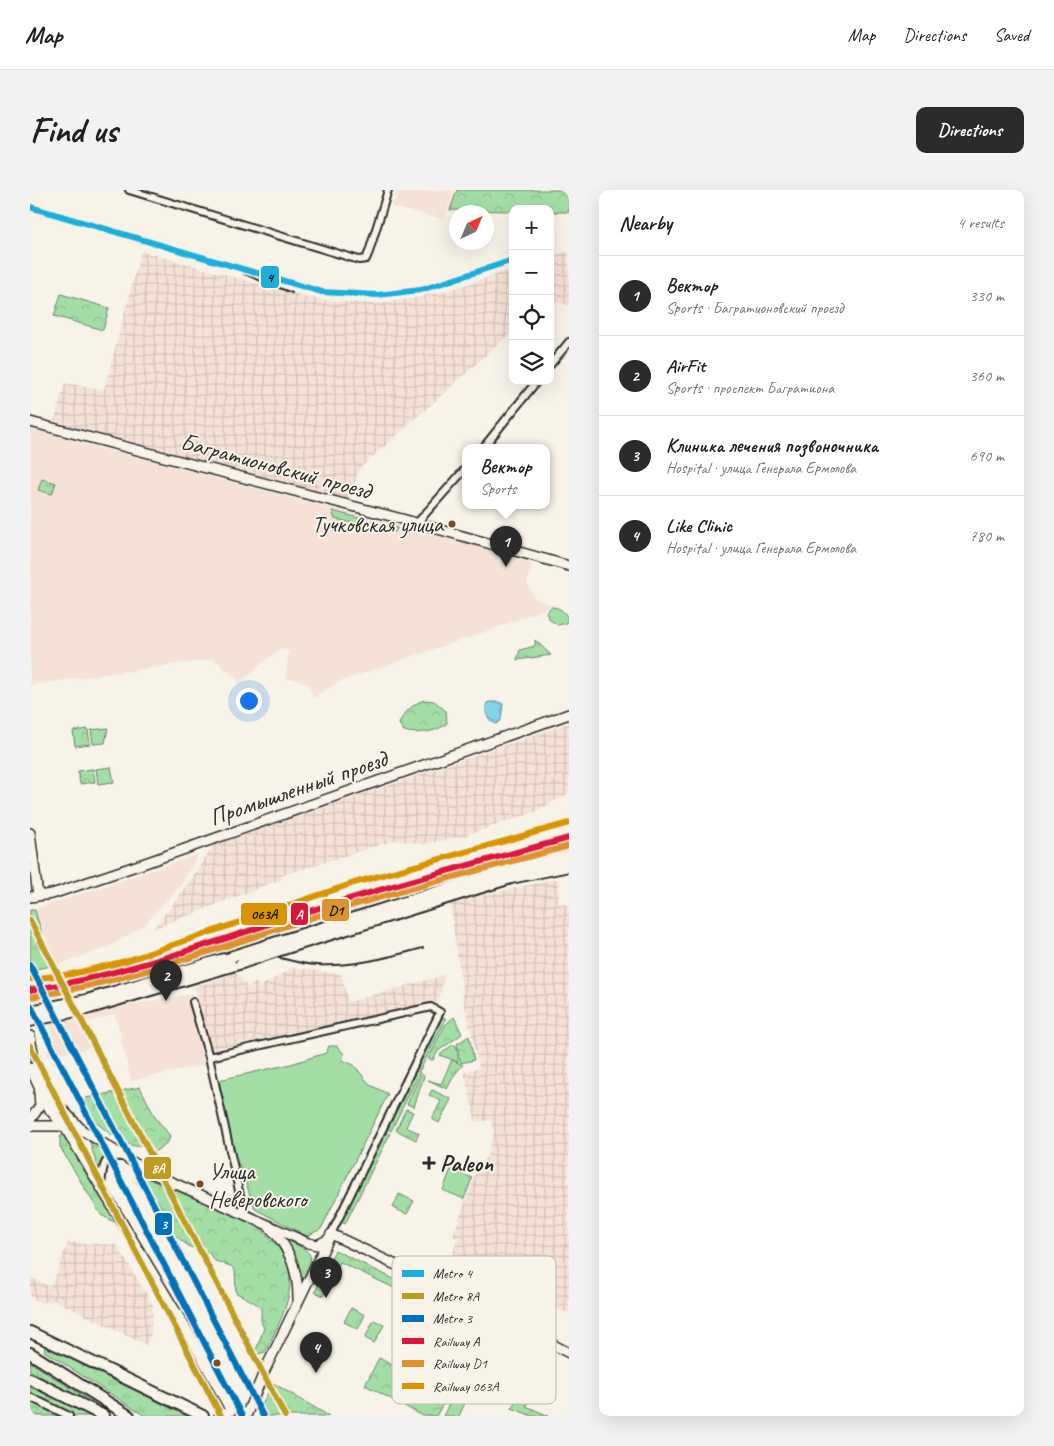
<!DOCTYPE html>
<html lang="en">
<head>
<meta charset="utf-8">
<style>
	body { margin:0; font-family:Caveat,sans-serif; background:#f2f2f2; color:#202124 }
	.controls { position:absolute; right:15px; top:15px; display:grid; overflow:hidden; border-radius:10px; box-shadow:0 5px 20px #0002 }
	.controls button { width:45px; height:45px; display:grid; place-items:center; padding:0; border:0; border-bottom:1px solid #e0e0e0; background:#fff; color:#202124; font:25px sans-serif }
	.compass { position:absolute; left:419px; top:15px; width:45px; height:45px; border-radius:50%; background:#fff; box-shadow:0 5px 20px #0002; rotate:44deg }
	.you { position:absolute; left:218px; top:510px; width:18px; height:18px; margin:-12px; border:4px solid #fff; border-radius:50%; background:#1a73e8; box-shadow:0 0 0 8px #1a73e833 }
	.badge { display:grid; place-items:center; width:32px; height:32px; border-radius:50%; background:#2b2b2b; color:#fff; font-size:16px; font-weight:700 }
	.pin { position:absolute; translate:-50% -41px; filter:drop-shadow(0 1px 2px #0008) }
	.pin::after { content:''; position:absolute; top:26px; width:18px; height:15px; background:inherit; clip-path:polygon(0 0,100% 0,50% 100%) }
	.popup { position:absolute; left:432px; top:254px; width:88px; height:65px; box-sizing:border-box; display:grid; place-content:center; border-radius:10px; background:#fff; filter:drop-shadow(0 1px 4px #0005); font-size:16px; white-space:nowrap; color:#757577 }
	.popup b { font-size:19px; color:#202124 }
	.popup::after { content:''; position:absolute; left:50%; top:100%; margin-left:-10px; border:10px solid transparent; border-top-color:#fff }
	.list { margin:0; padding:0; list-style:none }
	h2 { display:flex; justify-content:space-between; align-items:center; height:65px; margin:0; padding:0 20px; font-size:21px }
	h2 small { font-size:16px; font-weight:400; color:#757577 }
	.list li { display:grid; grid-template-columns:32px 1fr auto; gap:15px; align-items:center; box-sizing:border-box; height:80px; padding:0 20px; border-top:1px solid #e0e0e0 }
	.list b { display:block; font-size:19px; white-space:nowrap }
	.list p { margin:0; font-size:16px; white-space:nowrap; color:#757577 }
	.list em { font-size:16px; font-style:normal; color:#757577 }
	.icon { flex:none; width:28px; height:28px; fill:none; stroke:currentColor; stroke-width:2; stroke-linecap:round; stroke-linejoin:round }
	.map { position:relative; flex:none; width:539px; height:1226px; overflow:hidden; border-radius:10px }
	header { display:flex; align-items:center; gap:30px; box-sizing:border-box; height:70px; padding:0 25px; background:#fff; border-bottom:1px solid #e0e0e0 }
	header strong { font-size:24px }
	nav { display:flex; gap:28px; margin-inline-start:auto; font-size:18px }
	.intro { display:flex; align-items:center; justify-content:space-between; box-sizing:border-box; height:120px; padding:0 30px }
	h1 { margin:0; font-size:35px }
	.button { padding:12px 22px; border-radius:10px; background:#2b2b2b; color:#fff; font-size:18px; font-weight:700 }
	main { display:flex; gap:30px; padding:0 30px }
	aside { flex:1; background:#fff; border-radius:10px; box-shadow:0 5px 20px #0002 }
	.map>svg:first-child { display:block }
	.built { fill:#f6e1d7 }
	.industrial { fill:url(#industrial-grid) }
	.grass { fill:url(#grass-tufts); stroke:#678468 }
	.forest { fill:url(#forest-crowns); stroke:#678468 }
	.garden { fill:#a3dea4; stroke:#678468 }
	.water { fill:url(#water-ripples); stroke:#628f9c }
	.lines { fill:none; stroke-linecap:round; stroke-linejoin:round }
	.street-casing { stroke:#2b2b2b; stroke-width:10 }
	.secondary-casing { stroke:#2b2b2b; stroke-width:12 }
	.primary-casing { stroke:#2b2b2b; stroke-width:14 }
	.street { stroke:#f7f3e8; stroke-width:6 }
	.secondary { stroke:#f7f3e8; stroke-width:9 }
	.primary { stroke:#f7f3e8; stroke-width:10 }
	.rail { stroke:#2b2b2b; stroke-width:2 }
	.primary-bridge-casing { stroke:#2b2b2b; stroke-width:14; stroke-linecap:butt }
	.primary-bridge { stroke:#f7f3e8; stroke-width:10 }
	.rail-1-casing { stroke:#f7f3e8; stroke-width:10 }
	.rail-2-casing { stroke:#f7f3e8; stroke-width:10 }
	.rail-3-casing { stroke:#f7f3e8; stroke-width:10 }
	.rail-1 { stroke:#dc143c; stroke-width:6 }
	.rail-2 { stroke:#da932d; stroke-width:6 }
	.rail-3 { stroke:#d89406; stroke-width:6 }
	.metro-1-casing { stroke:#f7f3e8; stroke-width:10 }
	.metro-2-casing { stroke:#f7f3e8; stroke-width:10 }
	.metro-3-casing { stroke:#f7f3e8; stroke-width:10 }
	.metro-1 { stroke:#1faedb; stroke-width:6 }
	.metro-2 { stroke:#bf9c20; stroke-width:6 }
	.metro-3 { stroke:#0072ba; stroke-width:6 }
	.bus-dot { fill:#7a4b2a; stroke:#f7f3e8; stroke-width:2 }
	.poi-dot { fill:#2b2b2b; stroke:#f7f3e8; stroke-width:2 }
	.labels { text-anchor:middle; stroke-width:4; stroke-linejoin:round; paint-order:stroke }
	.bus-label { font-size:23px; fill:#2b2b2b; stroke:#f7f3e8; text-anchor:end }
	.street-label { font-size:24px; fill:#2b2b2b; stroke:#f7f3e8 }
	.poi-label { font-size:24px; font-weight:bold; fill:#2b2b2b; stroke:#f7f3e8; text-anchor:start }
	.key { fill:#f7f3e8; stroke:#bab7af; stroke-width:1 }
	.key-label { font-size:14px; fill:#2b2b2b }
	.line-badge { stroke:#f7f3e8; stroke-width:2 }
	.badge-label { font-size:14px; text-anchor:middle; font-weight:bold; fill:#fff }
	.pale-badge-label { font-size:14px; text-anchor:middle; font-weight:bold; fill:#111 }
</style>
</head>
<body>
<header>
<strong>Map</strong>
<nav><a>Map</a><a>Directions</a><a>Saved</a></nav>
</header>
<div class="intro"><h1>Find us</h1><a class="button">Directions</a></div>
<main>
<div class="map">
<svg width="539" height="1226" viewBox="0 0 539 1226">
	<defs>
		<pattern id="industrial-grid" width="8" height="8" patternUnits="userSpaceOnUse" patternTransform="scale(1.25)"><rect width="8" height="8" fill="#f6e1d7"/><path d="M0 4h8M4 0v8" fill="none" stroke="#d3c1b9"/></pattern>
		<pattern id="grass-tufts" width="24" height="20" patternUnits="userSpaceOnUse" patternTransform="scale(1.25)"><rect width="24" height="20" fill="#a3dea4"/><path d="M3 7l-1-3M5 7V3M7 7l1-3M15 17l-1-3M17 17v-4M19 17l1-3" fill="none" stroke="#8cbf8d"/></pattern>
		<pattern id="forest-crowns" width="20" height="18" patternUnits="userSpaceOnUse" patternTransform="scale(1.25)"><rect width="20" height="18" fill="#a3dea4"/><path d="M2 6a3 3 0 1 1 6 0M12 15a3 3 0 1 1 6 0" fill="none" stroke="#8cbf8d"/></pattern>
		<pattern id="water-ripples" width="26" height="14" patternUnits="userSpaceOnUse" patternTransform="scale(1.25)"><rect width="26" height="14" fill="#87d2e7"/><path d="M2 4q2-2 4 0t4 0M15 11q2-2 4 0t4 0" fill="none" stroke="#75b4c6"/></pattern>
	</defs>
	<rect width="100%" height="100%" fill="#f7f3e8"/>
	<filter id="ink" filterUnits="userSpaceOnUse"><feTurbulence type="fractalNoise" baseFrequency=".02" numOctaves="2"/><feDisplacementMap in="SourceGraphic" scale="10" xChannelSelector="R" yChannelSelector="G"/><feConvolveMatrix kernelMatrix="1 2 1 2 8 2 1 2 1" color-interpolation-filters="sRGB"/></filter>
	<g filter="url(#ink)">
		<path class="built" d="M367 0H424L414 29 362 17Z
			M0 239 461 360 502 374 497 393 505 409 523 415 466 438 308 492 283 508 279 495 269 490 255 488 259 461 251 458 210 492 184 469 0 495Z
			M169 664 150 696 113 736 78 757 25 776 6 719Z
			M161 804 162 806 159 807 174 875 101 891 85 824 54 833 60 858 18 867 17 863 21 852V834L84 818Z
			M398 1105 473 1141 443 1202 369 1166Z"/>
		<path class="industrial" d="M111 61 257 102 292 110 347 114 386 108 426 98 483 79V141L329 279 320 309 24 232 35 193 74 200Z
			M539 61V115L525 112 520 114V67Z
			M539 533V603L505 622 434 646 395 654 365 650 251 686 252 689 123 739 155 699 183 656Z
			M529 688V713L539 716V1123L470 1101 469 1103 415 1084 428 1048 423 1046 446 982 457 966 464 943 461 930 446 932 434 882 449 878 434 812 420 713Z
			M258 777 311 784 318 812 415 785 408 812 185 859 180 857 165 797 206 783 217 797 226 793 229 797 258 781Z
			M38 1052 87 1055 123 1115 121 1145 116 1155 24 1110 12 1113 0 1107V1087L18 1096 23 1093Z"/>
		<path class="grass" d="M12 289 26 293 22 304 8 300Z
			M302 321 367 338 365 342 305 329Z
			M0 720H5L22 776 0 780Z
			M412 827 416 829 390 880 386 878Z
			M422 870 433 875 425 884 417 899 398 890 411 894Z
			M385 880 390 882 361 941 357 939Z
			M391 884 394 886 384 917 377 914Z
			M402 900 421 909 409 933 402 929 411 911 399 905Z
			M376 919 383 922 376 937 389 943 386 950 366 940Z
			M356 942 360 944 315 1034 311 1032Z
			M33 945 85 1031 84 1032 71 1025 30 957V947Z
			M59 949 79 963 72 969 68 979Z
			M253 1048C284 1064 287 1061 271 1094Z
			M305 1060 386 1100 383 1107 310 1072 304 1083 296 1079Z
			M295 1081 303 1085 293 1106 285 1102Z
			M15 1157 18 1158 157 1226H115L14 1161Z
			M0 1172 67 1215 66 1216 0 1181Z"/>
		<path class="forest" d="M427 0H539V22H520V19H483V21L420 20Z
			M31 104 79 118 73 140 24 126Z
			M505 450 521 465 487 470 490 460 505 456Z
			M394 510 404 511 416 521 417 533C409 542 385 545 374 541L369 534C373 523 383 514 394 510Z
			M78 538 75 553 63 554 61 540Z
			M58 539 60 554 45 556 43 541Z
			M63 579 65 592 50 594 48 581Z
			M424 827 432 844 408 861 403 870 398 869 415 835Z
			M439 846 444 870 431 873 428 863V872L410 865 422 855H425L428 862 427 854Z
			M110 897 125 927 140 946 138 952 123 963C116 954 110 958 101 955 85 950 61 930 52 916L56 908Z
			M109 985 221 1032C278 1073 263 1108 235 1162L228 1164 226 1160 234 1138C229 1130 232 1126 231 1119 231 1115 211 1105 206 1103L205 1080 201 1076 185 1071 179 1063 160 1057 147 1047 138 1046 133 1021 128 1011H119L106 991Z
			M369 1004 384 1011 377 1024 363 1018Z
			M321 1118 335 1125 328 1139 314 1132Z
			M349 1168 418 1205 406 1226H393L335 1195Z
			M243 1193 299 1226H234L232 1215Z
			M493 1194 503 1199 496 1216 519 1226H502L482 1218Z
			M0 1195 60 1226H0Z"/>
		<path class="garden" d="M521 417C529 417 534 421 538 428L536 433 528 435 520 430 516 423Z
			M81 577 84 592 68 594 66 579Z
			M299 856H307L314 864 312 870 324 875 340 895 358 904 291 1039 277 1046 225 1019 209 974 207 973 189 890 261 874 296 863Z
			M421 979 442 988 434 1009 413 1000Z
			M344 1130 354 1135 344 1153 335 1148Z
			M389 1148 411 1159 404 1173 382 1163Z
			M426 1205 436 1211 429 1226H413L423 1206Z"/>
		<path class="water" d="M459 512H469L473 514 471 530 466 534C458 531 453 522 457 513Z"/>
		<g class="lines">
			<g class="street-casing">
				<path id="street" d="M99 0 329 70 336 69 339 62 358 0
					M520 175 539 152
					M453 258 507 191
					M387 333 436 278
					M163 812 179 867 214 1023
					M179 867 401 817 410 822 301 1044
					M71 996C73 981 71 964 92 967
					M0 1207 39 1226"/>
			</g>
			<g class="secondary-casing">
				<path id="secondary" d="M0 232 372 329 539 376
					M0 643 8 706
					M0 707 22 704 118 672 539 524
					M0 846C4 879 23 905 34 936L158 1142 201 1221 189 1226
					M0 878 20 920 32 934
					M31 918 52 940 117 981 278 1053 287 1055 297 1050
					M0 930 10 916 9 903
					M0 936H35
					M239 1037C259 1056 268 1081 268 1108
					M216 1226 234 1182 301 1044 412 1097 539 1163"/>
			</g>
			<g class="primary-casing">
				<path id="primary" d="M244 753 478 680 539 666
					M250 760 481 688 539 676
					M0 821 57 810 203 766
					M0 831 60 818 212 773
					M0 1142 173 1226
					M0 1163 99 1226
					M0 1189 74 1226"/>
			</g>
			<use href="#street" class="street"/>
			<use href="#secondary" class="secondary"/>
			<use href="#primary" class="primary"/>
			<path class="rail" d="M214 84 262 103
				M115 784C151 772 189 758 227 763 248 766 267 774 287 775 324 777 358 767 393 758"/>
			<g class="primary-bridge-casing">
				<path id="primary-bridge" d="M203 766 244 753
					M212 773 250 760"/>
			</g>
			<use href="#primary-bridge" class="primary-bridge"/>
			<g class="rail-1-casing">
				<path id="rail-1" d="M0 800C96 785 185 751 277 722 363 694 451 672 539 648"/>
			</g>
			<g class="rail-2-casing">
				<path id="rail-2" d="M1 807C98 792 188 758 281 728 366 701 453 679 539 656"/>
			</g>
			<g class="rail-3-casing">
				<path id="rail-3" d="M0 789 42 784 96 771 324 693 539 633"/>
			</g>
			<use href="#rail-1" class="rail-1"/>
			<use href="#rail-2" class="rail-2"/>
			<use href="#rail-3" class="rail-3"/>
			<g class="metro-1-casing">
				<path id="metro-1" d="M0 17 292 102 347 105 391 100 483 70"/>
			</g>
			<g class="metro-2-casing">
				<path id="metro-2" d="M0 730 255 1226
					M0 856 191 1226"/>
			</g>
			<g class="metro-3-casing">
				<path id="metro-3" d="M0 775 233 1226
					M0 814 212 1226"/>
			</g>
			<use href="#metro-1" class="metro-1"/>
			<use href="#metro-2" class="metro-2"/>
			<use href="#metro-3" class="metro-3"/>
		</g>
	</g>
	<g class="bus-dot">
		<circle cx="422" cy="334" r="4.5"/>
		<circle cx="170" cy="994" r="4.5"/>
		<circle cx="187" cy="1173" r="4.5"/>
	</g>
	<path class="poi-dot" d="M396.5 965.5h5v5h5v5h-5v5h-5v-5h-5v-5h5z"/>
	<g class="labels">
		<g class="bus-label">
			<text x="413" y="342">Тучковская улица</text>
			<text x="179" y="989" text-anchor="start">Улица<tspan x="179" dy="28">Неверовского</tspan></text>
		</g>
		<g class="street-label">
			<text transform="translate(246 276) rotate(15)" y="8">Багратионовский проезд</text>
			<text transform="translate(268 598) rotate(-19)" y="8">Промышленный проезд</text>
		</g>
		<g class="poi-label">
			<text x="410" y="981">Paleon</text>
		</g>
	</g>
	<rect x="362" y="1066" width="164" height="148" rx="8" class="key"/>
	<rect x="372" y="1080" width="22" height="7" fill="#1faedb"/>
	<rect x="372" y="1103" width="22" height="6" fill="#bf9c20"/>
	<rect x="372" y="1125" width="22" height="7" fill="#0072ba"/>
	<rect x="372" y="1148" width="22" height="6" fill="#dc143c"/>
	<rect x="372" y="1170" width="22" height="7" fill="#da932d"/>
	<rect x="372" y="1193" width="22" height="6" fill="#d89406"/>
	<g class="key-label">
		<text x="403" y="1088">Metro 4</text>
		<text x="403" y="1111">Metro 8А</text>
		<text x="403" y="1133">Metro 3</text>
		<text x="403" y="1156">Railway A</text>
		<text x="403" y="1178">Railway D1</text>
		<text x="403" y="1201">Railway 063А</text>
	</g>
	<g class="line-badge">
		<rect x="230" y="75" width="20" height="24" rx="5" fill="#1faedb"/>
		<rect x="291" y="708" width="29" height="24" rx="5" fill="#da932d"/>
		<rect x="210" y="712" width="48" height="24" rx="5" fill="#d89406"/>
		<rect x="260" y="712" width="19" height="24" rx="5" fill="#dc143c"/>
		<rect x="113" y="966" width="29" height="24" rx="5" fill="#bf9c20"/>
		<rect x="124" y="1022" width="19" height="24" rx="5" fill="#0072ba"/>
	</g>
	<g class="badge-label">
		<text x="269" y="729">A</text>
		<text x="128" y="983">8А</text>
		<text x="134" y="1039">3</text>
	</g>
	<g class="pale-badge-label">
		<text x="240" y="92">4</text>
		<text x="306" y="725">D1</text>
		<text x="234" y="729">063А</text>
	</g>
</svg>
<div class="controls">
<button>+</button>
<button>−</button>
<button><svg class="icon" aria-label="locate" viewBox="0 0 24 24"><circle cx="12" cy="12" r="6"/><path d="M12 2v4M12 18v4M2 12h4M18 12h4"/></svg></button>
<button><svg class="icon" aria-label="layers" viewBox="0 0 24 24"><path d="M12 4l9 5-9 5-9-5zM3 14l9 5 9-5"/></svg></button>
</div>
<svg class="compass" viewBox="-18 -18 36 36"><path d="M0-13l5 13h-10z" fill="#e53935"/><path d="M0 13l5-13h-10z" fill="#757577"/></svg>
<div class="you"></div>
<div class="pin badge" style="left:476px;top:377px">1</div>
<div class="popup"><b>Вектор</b>Sports</div>
<div class="pin badge" style="left:136px;top:811px">2</div>
<div class="pin badge" style="left:296px;top:1108px">3</div>
<div class="pin badge" style="left:286px;top:1183px">4</div>
</div>
<aside>
<h2>Nearby<small>4 results</small></h2>
<ul class="list">
<li><span class="badge">1</span><div><b>Вектор</b><p>Sports · Багратионовский проезд</p></div><em>330 m</em></li>
<li><span class="badge">2</span><div><b>AirFit</b><p>Sports · проспект Багратиона</p></div><em>360 m</em></li>
<li><span class="badge">3</span><div><b>Клиника лечения позвоночника</b><p>Hospital · улица Генерала Ермолова</p></div><em>690 m</em></li>
<li><span class="badge">4</span><div><b>Like Clinic</b><p>Hospital · улица Генерала Ермолова</p></div><em>780 m</em></li>
</ul>
</aside>
</main>
</body>
</html>
